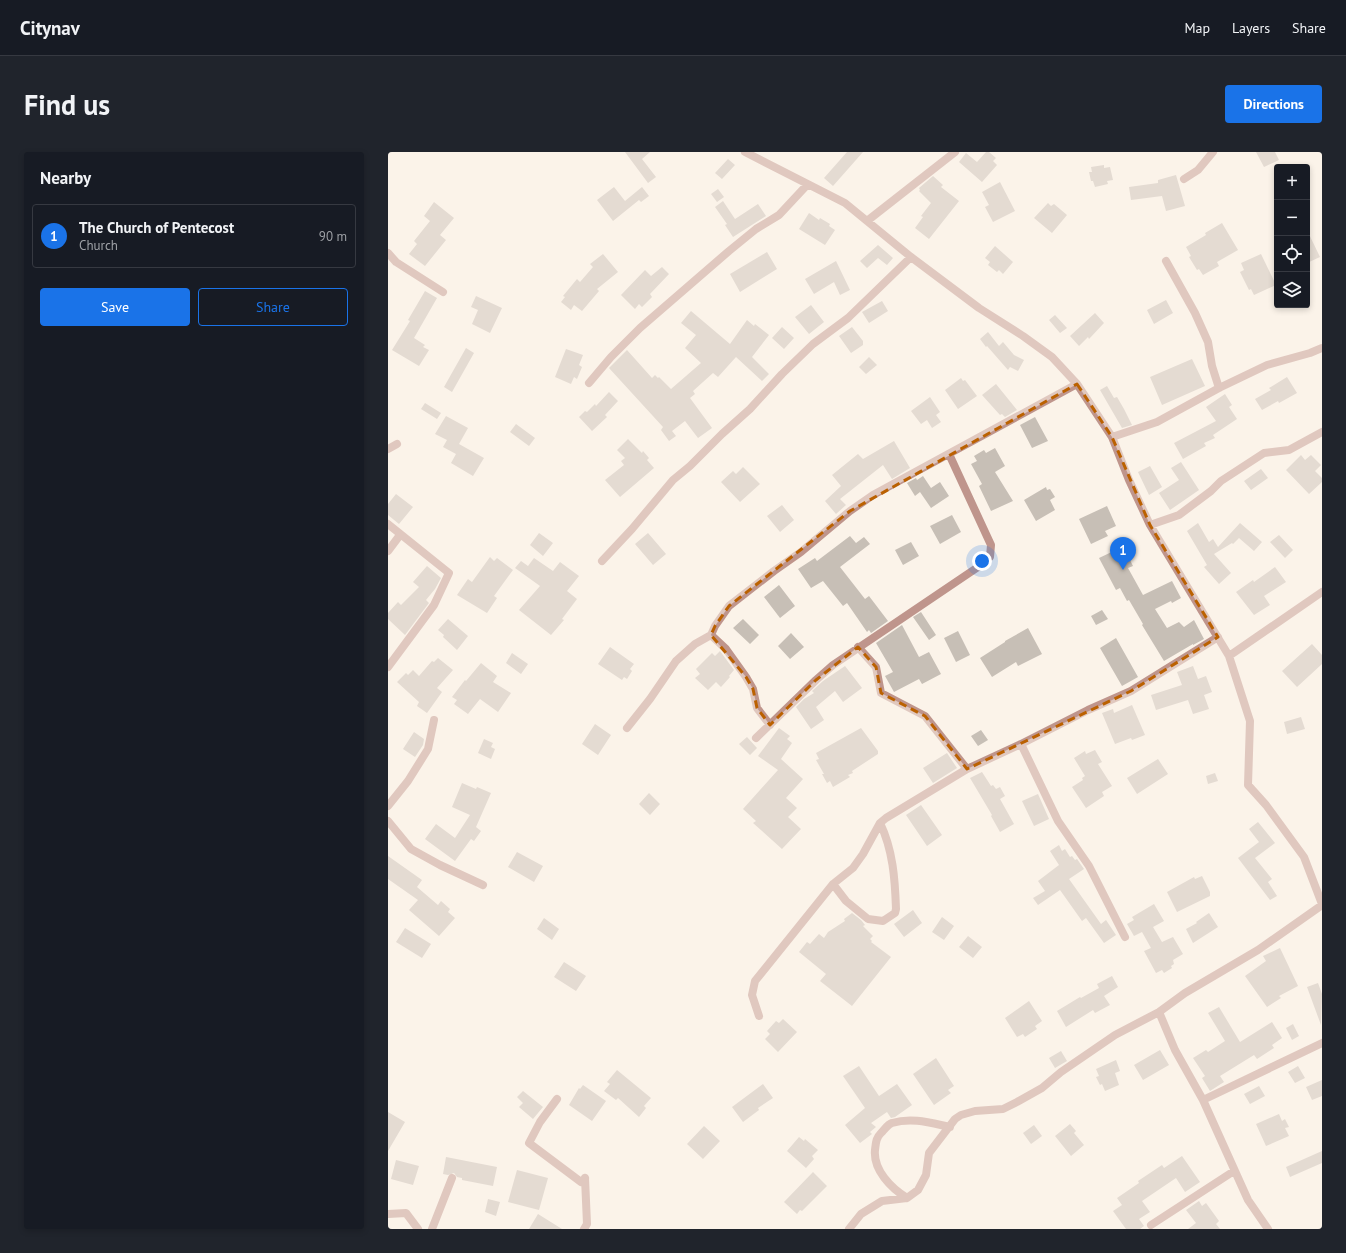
<!DOCTYPE html>
<html lang="en">
<head>
<meta charset="utf-8">
<style>
	body { margin:0; font-family:"PT Sans",sans-serif; background:#20242c; color:#f1f3f6 }
	.controls { position:absolute; right:12px; top:12px; display:grid; overflow:hidden; border-radius:4px; box-shadow:0 2px 6px #0003 }
	.controls button { width:36px; height:36px; display:grid; place-items:center; padding:0; border:0; border-bottom:1px solid #363941; background:#171b24; color:#f1f3f6; font:20px sans-serif }
	.you { position:absolute; left:594px; top:409px; width:14px; height:14px; margin:-10px; border:3px solid #fff; border-radius:50%; background:#1a73e8; box-shadow:0 0 0 6px #1a73e833 }
	.badge { display:grid; place-items:center; width:26px; height:26px; border-radius:50%; background:#1a73e8; color:#fff; font-size:13px; font-weight:700 }
	.pin { position:absolute; translate:-50% -33px; filter:drop-shadow(0 1px 2px #0008) }
	.pin::after { content:''; position:absolute; top:21px; width:14px; height:12px; background:inherit; clip-path:polygon(0 0,100% 0,50% 100%) }
	.list { margin:0; padding:0; list-style:none }
	h2 { display:flex; justify-content:space-between; align-items:center; height:52px; margin:0; padding:0 16px; font-size:17px }
	h2 small { font-size:13px; font-weight:400; color:#9ea1a6 }
	.list li { display:grid; grid-template-columns:26px 1fr auto; gap:12px; align-items:center; box-sizing:border-box; height:64px; margin:0 8px 8px; padding:0 8px; border:1px solid #363941; border-radius:4px }
	.list b { display:block; font-size:15px; white-space:nowrap }
	.list p { margin:0; font-size:13px; white-space:nowrap; color:#9ea1a6 }
	.list em { font-size:13px; font-style:normal; color:#9ea1a6 }
	.actions { display:flex; gap:8px; padding:12px 16px }
	.actions a { flex:1; padding:9px 0; border:1px solid #1a73e8; border-radius:4px; text-align:center; font-size:14px; color:#1a73e8 }
	.actions .main { background:#1a73e8; color:#fff }
	.icon { flex:none; width:22px; height:22px; fill:none; stroke:currentColor; stroke-width:2; stroke-linecap:round; stroke-linejoin:round }
	.map { position:relative; flex:none; width:934px; height:1077px; overflow:hidden; border-radius:4px }
	header { display:flex; align-items:center; gap:24px; box-sizing:border-box; height:56px; padding:0 20px; background:#171b24; border-bottom:1px solid #363941 }
	header strong { font-size:19px }
	nav { display:flex; gap:22px; margin-inline-start:auto; font-size:14px }
	.intro { display:flex; align-items:center; justify-content:space-between; box-sizing:border-box; height:96px; padding:0 24px }
	h1 { margin:0; font-size:28px }
	.button { padding:10px 18px; border-radius:4px; background:#1a73e8; color:#fff; font-size:14px; font-weight:700 }
	main { display:flex; gap:24px; padding:0 24px }
	aside { flex:1; background:#171b24; border-radius:4px; box-shadow:0 2px 6px #0003 }
	.map>svg:first-child { display:block }
	.building { fill:#c7bfb6 }
	.lines { fill:none; stroke-linecap:round; stroke-linejoin:round }
	.street { stroke:#bf958c; stroke-width:8 }
	.marked { fill:none; stroke:#bb6100; stroke-width:3; stroke-dasharray:8 5; stroke-linejoin:round }
</style>
</head>
<body>
<header>
<strong>Citynav</strong>
<nav><a>Map</a><a>Layers</a><a>Share</a></nav>
</header>
<div class="intro"><h1>Find us</h1><a class="button">Directions</a></div>
<main>
<aside>
<h2>Nearby<small></small></h2>
<ul class="list">
<li><span class="badge">1</span><div><b>The Church of Pentecost</b><p>Church</p></div><em>90 m</em></li>
</ul>
<div class="actions"><a class="main">Save</a><a>Share</a></div>
</aside>
<div class="map">
<svg width="934" height="1077" viewBox="0 0 934 1077">
	<rect width="100%" height="100%" fill="#fbf3e9"/>
	<path class="building" d="M237 0H262L254 7 268 25 260 31Z
		M459 0H475L445 34 436 26Z
		M598 0H601L608 6 605 9 609 13 594 30 571 10 578 1 589 10Z
		M868 0H887L891 8 876 15Z
		M340 7 347 13 334 27 327 21Z
		M716 13V16L722 15 725 28 719 29 720 32 707 35 705 29H703L701 20H704L703 15Z
		M788 23 797 54 778 59 774 44 743 48 741 35 770 31V28Z
		M545 24 555 33 553 35 571 49 541 87 527 76 535 65 533 64 543 51 531 39 532 38 531 36Z
		M612 30 627 59 605 70 597 55 601 53 594 40Z
		M226 35 237 49 254 35 261 44 253 50 251 48 225 69 209 48Z
		M330 37 336 45 329 50 323 42Z
		M335 49 347 67 370 52 378 64 345 85 337 73 339 72 327 55Z
		M46 50 66 66 52 83 58 88 37 114 21 102 29 92 26 89 42 69 36 64Z
		M660 51 663 54 666 52 679 63 664 81 646 66Z
		M421 61 431 68 432 66 442 72 441 74 447 78 437 93 411 77Z
		M834 71 850 98 829 110 831 114 815 123 811 117 809 118 801 105 803 104 798 95 818 83 817 81Z
		M919 78 932 105 919 111Z
		M490 93 505 106 499 113 490 106 479 116 472 109Z
		M607 94 625 110 615 122 611 118 609 120 600 113 602 110 597 106Z
		M379 100 389 117 352 140 342 122Z
		M215 102 230 120 209 137 211 139 194 159 186 153 183 158 173 150 177 145 175 144 189 127 192 130 205 115 202 112Z
		M873 102 888 133 866 143 863 137 861 138 852 120 856 118 853 111Z
		M448 109 462 138 452 143 446 130 426 142 417 127Z
		M274 115 281 122 262 142 264 145 254 155 251 152 247 157 233 143 257 118 263 124Z
		M37 139 49 146 26 186 37 193 35 195 41 198 31 214 4 198 22 169 20 168Z
		M88 144 114 156 102 181 84 172 90 158 83 155Z
		M778 148 785 161 766 172 759 158Z
		M494 149 500 159 481 171 474 160Z
		M423 153 436 170 421 182 407 165Z
		M303 159 342 192 359 168 366 174 367 172 381 183 364 205 381 222 374 229 348 205 330 225 325 221 305 239 307 242 302 246 324 276 310 286 297 269 284 279 288 284 281 289 273 278 275 275 221 216 239 198 264 226 267 223 270 226 271 225 283 237 313 211 297 196 308 183 293 171Z
		M707 161 716 171 701 187 700 185 691 194 682 184Z
		M667 163 679 176 672 181 661 168Z
		M394 175 406 186 396 197 384 186Z
		M464 175 475 189V193L463 201 451 184Z
		M600 180 611 194 615 190 626 203 636 208 630 219 622 215 620 218 599 194 598 195 592 187Z
		M78 196 86 201 64 240 56 235Z
		M178 197 195 203 191 213 194 215 189 227 186 225 183 232 167 225Z
		M481 205 489 213 478 222 471 215Z
		M804 207 817 234 774 253 762 225Z
		M899 225 909 241 891 251 890 249 874 258 867 247 883 238 881 236Z
		M573 226 575 229 577 228 589 244 570 257 557 238Z
		M608 232 629 258 617 265 614 262 612 263 594 243Z
		M719 234 726 246 729 245 736 257 744 273 734 276 712 238Z
		M221 240 230 249 217 263 219 265 204 279 191 265 197 259 199 260 207 252 208 254Z
		M837 242 844 253 841 255 849 267 825 283 827 286 816 291 818 294 795 307 786 291 828 269 818 255Z
		M542 245 552 260 548 263 553 270 544 276 539 268 533 272 523 259Z
		M37 251 53 261 49 267 33 257Z
		M58 264 80 276 71 292 96 306 85 324 63 311 68 302 55 295 59 288 47 282Z
		M647 265 660 289 644 296 632 273Z
		M128 272 147 286 141 294 122 280Z
		M240 287 254 301 255 299 261 306 259 308 266 316 232 345 217 328 236 313 233 309 237 306 229 298Z
		M506 289 522 316 504 327 495 313 452 347 458 353 448 362 437 349 453 334 444 323 470 302 475 307Z
		M607 296 617 314 607 320 625 349 603 359 591 334 594 332 583 312 589 309 586 304 596 298 598 301Z
		M913 303 917 308 923 303 933 313 927 319 934 326V330L921 342 898 318Z
		M793 310 811 338 782 358 771 341 791 328 783 316Z
		M762 314 774 335 761 343 750 320Z
		M355 315 372 332 352 350 333 330 345 319 348 322Z
		M873 317 880 326 863 338 856 329Z
		M535 324 543 336 552 330 561 344 543 356 532 340 527 344 519 331 528 326 529 328Z
		M658 335 659 338 662 337 667 345 662 348 667 358 648 369 636 348Z
		M8 342 25 355 11 372 0 363V352Z
		M394 353 406 368 392 380 379 364Z
		M719 354 728 374 717 379 720 384 703 392 691 367Z
		M564 363 573 380 552 392 542 374Z
		M810 371 821 390 825 387 830 395 852 371 874 390 866 399 851 386 845 392 844 391 826 402 843 421 831 432 816 415 819 413 799 379Z
		M151 381 165 391 155 404 142 393Z
		M260 381 278 402 265 413 247 392Z
		M891 383 905 398 897 406 882 390Z
		M462 384 468 391 476 385 482 392 452 415 477 447 481 444 500 469 483 481 481 478 479 480 459 451 455 454 435 429 423 436 410 417 427 406 429 409Z
		M523 390 531 404 515 413 507 398Z
		M730 397 734 405 739 402 745 414 740 416 755 443 784 429 793 446 784 451 783 449 767 457 779 476 791 470 796 475 806 468 816 487 805 493V492L776 509 754 473 755 472 741 448 739 449 732 436 728 438 711 406Z
		M102 405 106 409 109 406 125 418 106 444 109 446 99 461 69 443 80 427 84 430Z
		M146 406 165 419 172 410 191 424 179 439 189 447 174 467 176 468 163 483 131 458 152 434 127 416 133 409 140 414Z
		M39 414 53 426 47 437 38 448 41 451 17 483 0 467V461L10 450 13 453 31 435 25 430Z
		M887 415 898 430 876 444 882 453 866 463 848 440 865 428 866 430Z
		M391 433 407 454 392 466 376 445Z
		M714 458 720 467 708 473 703 464Z
		M533 460 548 483 541 488 525 465Z
		M60 467 80 484 69 498 55 485 56 483 50 478Z
		M355 467 371 483 362 492 345 476Z
		M514 473 531 505 541 500 553 522 534 532 531 527 506 540 497 524 505 520 488 491Z
		M640 476 654 502 630 514 628 510 604 525 592 506 617 490V489Z
		M570 479 582 503 568 510 556 486Z
		M403 481 416 495 402 507 390 494Z
		M728 486 750 525 734 534 712 496Z
		M924 492 934 503V512L909 535 894 519Z
		M222 495 246 512 242 517 244 519 239 527 236 525 234 528 210 512Z
		M332 499 346 518 341 524 342 525 333 535 328 530 320 538 307 526 312 522 308 517 324 501 327 504Z
		M124 501 140 512 133 522 118 511Z
		M50 506 65 518 49 536 54 540 39 561 29 554 31 550 9 530 18 521 20 523 25 518 31 524 44 509 46 510Z
		M93 511 109 524 105 530 123 541 110 560 92 547 80 562 66 552 69 548 64 545 77 528 78 529Z
		M457 514 474 536 455 550 447 539 428 555 436 568 423 577 408 555 416 547 426 541 424 539 435 529Z
		M805 514 810 527 818 524 824 540 816 543 821 557 805 562 800 548 768 558 763 543 794 533 789 520Z
		M744 553 757 583 744 588 743 586 727 592 714 561 725 557 726 561Z
		M913 565 917 577 899 582 896 570Z
		M207 572 223 583 210 603 194 592Z
		M391 576 402 584 399 587 404 591 393 607 415 627 398 646 409 656 400 665 413 677 394 697 365 671 368 669 355 657 390 618 370 604Z
		M473 576 490 599V602L464 619 465 621 460 623 462 625 445 635 442 629 439 631 434 622H436L428 608 431 607 428 601Z
		M593 578 600 588 590 594 583 584Z
		M26 580 36 587 35 593 27 605 15 597Z
		M359 585 369 596 362 603 351 592Z
		M96 587 105 591 103 595 107 597 103 607 90 601Z
		M707 598 714 610 710 612 724 634 714 640 716 644 698 656 684 635 695 628 694 626 697 624 686 606 697 599 698 602Z
		M559 601 569 616 545 631 535 616Z
		M770 607 780 622 749 642 739 626Z
		M594 620 603 634 605 633 608 637 612 635 617 644 612 647 626 672 612 680 603 664 604 663 582 626Z
		M827 621 830 629 820 632 818 624Z
		M74 631 88 637 89 635 103 641 88 675 93 679 86 689 83 687 67 709 37 687 48 672 67 686 82 663 64 655Z
		M261 641 272 652 262 663 251 652Z
		M650 642 661 667 646 674 634 649Z
		M533 653 554 683 539 694 518 663Z
		M870 670 887 691 867 706 884 727 880 730 889 744 882 748 850 706 871 690 861 677Z
		M671 693 674 699 677 697 682 705 684 704 687 708 689 707 696 717 681 727 713 772 718 768 728 783 716 791 698 766 694 769 672 738 650 753 645 746 657 739 650 729 671 713 662 699Z
		M129 700 155 714 146 730 120 715Z
		M0 704 34 728 29 735 50 753 53 749 62 757 60 760 67 766 51 784 21 758 30 748 0 727Z
		M814 724 822 740V744L789 760 779 740 806 725 807 727Z
		M766 752 776 769 765 775 774 790 785 785 795 802 785 808 786 812 783 814 784 816 776 821 774 818 768 821 756 799 763 796 754 780 746 784 739 772 746 768 744 765Z
		M525 758 534 771 516 785 506 772Z
		M464 761 473 768 477 773 475 774 485 784 482 787 484 789 483 790 503 805 464 854 432 829 438 822 411 800 419 790 422 792 431 782 436 786 440 780 457 769 456 767Z
		M821 761 830 775 805 791 798 777 809 771 808 770Z
		M554 765 566 774 556 788 544 780Z
		M156 766 171 777 164 788 149 777Z
		M17 776 43 792 34 806 8 790Z
		M580 784 594 795 585 806 571 795Z
		M892 796 910 834 891 844 893 846 879 855 857 824 878 809 875 804Z
		M176 810 198 824 188 839 166 825Z
		M724 824 730 835 716 844 722 853 707 861 705 858 678 875 669 859 692 845 693 846 711 836 709 832Z
		M930 831 934 842 933 873 919 835Z
		M641 849 654 869 647 874 649 877 637 885 635 882 629 885 617 866Z
		M831 855 852 890 884 870 894 886 884 893 886 896 869 907 866 903 832 924 836 930 822 939 814 926 817 924 805 906 818 898 820 900 837 889 820 861Z
		M395 867 409 880 390 900 377 887 382 882 379 879 388 869 391 871Z
		M905 872 911 884 904 888 898 876Z
		M772 898 781 913 755 928 746 913Z
		M673 899 679 909 667 916 661 906Z
		M548 906 566 934 560 938 563 941 546 953 525 922Z
		M728 908 732 919 727 921 731 933 717 939 714 932 712 933 708 925 711 924 708 917Z
		M471 914 491 944 509 932 524 953 507 965 503 966 499 960 483 971 488 975 482 980 484 982 472 991 457 973 477 956 455 924Z
		M910 914 917 926 907 931 900 920Z
		M229 918 263 946 256 954 258 956 251 965 230 946 228 948 216 939 222 932 219 930Z
		M934 928V944L924 948 918 935Z
		M375 932 385 946 370 956 371 958 355 970 344 955Z
		M195 933 218 949 204 969 181 953 191 936 192 937Z
		M871 934 877 944 862 952 856 942Z
		M135 939 155 955 145 967 131 955 135 951 129 945Z
		M0 960 17 970 0 999Z
		M891 962 894 969 897 967 901 975 897 976 901 984 878 994 868 972Z
		M682 972 688 979 686 981 696 993 683 1004 667 984Z
		M646 973 654 984 643 992 635 981Z
		M316 974 332 989 315 1007 299 992Z
		M411 985 416 989 417 987 430 998 424 1004 426 1007 418 1016 399 999Z
		M934 999V1011L902 1025 898 1015Z
		M794 1004 812 1030 797 1040 788 1026 754 1049 762 1060 751 1067 756 1074 752 1077H738L725 1059 734 1053 729 1046 751 1031 750 1029 774 1013 776 1016Z
		M58 1005 109 1015 105 1034 74 1028V1026L69 1025 66 1021 60 1023 55 1022Z
		M8 1008 31 1014 25 1033 3 1027Z
		M129 1018 160 1026 151 1058 120 1050Z
		M425 1020 439 1034 414 1059 412 1058 409 1062 396 1050Z
		M100 1047 112 1050 108 1064 97 1060Z
		M811 1049 814 1054 818 1051 831 1069 828 1072 832 1077H800L808 1071 798 1058Z
		M150 1062 174 1077H141Z"/>
	<g class="lines">
		<path class="street" d="M357 0 457 51 523 105 591 156 635 184 664 205 689 232 724 285 741 328 762 373 841 504 862 569 860 633 878 653 916 705 934 752
			M796 27 810 18 825 0
			M479 69 567 0
			M0 101 8 110 55 140
			M778 109 807 161 820 190 824 214 831 236
			M201 231 223 205 252 176 341 99 368 77 391 63 419 33
			M724 285 769 270 831 236 879 213 922 201 934 196
			M0 297 9 292
			M0 372 61 421 46 453 0 515
			M762 373 791 363 823 339 833 329 876 301 901 298 934 280
			M0 399 12 383
			M214 409 244 377 285 328 302 314 334 282 362 257 394 222 425 192 460 166 523 105
			M323 483 338 497 358 525 365 537 369 556 382 573
			M470 495 488 515 493 541 537 564 579 617
			M841 504 934 440
			M239 576 262 547 288 509 307 492 323 483 327 474 341 454 386 419 413 400 462 359 485 343 689 232
			M368 586 428 528 445 513 596 411 602 405 603 393 561 302
			M633 592 670 669 701 714 737 785
			M0 654 20 629 40 597 46 568
			M0 669 23 697 52 713 95 733
			M445 732 458 749 480 767 495 769 507 761 508 757C507 727 505 698 492 671
			M771 860 787 898 815 948 860 1048 880 1077
			M371 864 364 843 367 829 445 732 465 716 475 702 492 671 498 666 579 617 633 592 700 558 743 539 830 485
			M169 947 152 970 141 991 193 1030 197 1026
			M815 948 934 891
			M519 1046C503 1036 485 1018 487 998 488 990 488 986 493 981 496 978 500 972 504 971 524 965 543 971 562 975
			M0 1062 18 1061 30 1077
			M763 1073 846 1019
			M44 1077 64 1026
			M196 1077 199 1072 197 1026
			M461 1077 473 1062 494 1049 519 1046 530 1038 538 1023 541 1001 567 967 573 963 587 959 615 957 629 950 654 936 673 920 727 883 771 860 797 841 870 798 934 753"/>
	</g>
	<path d="M0 0H934V1077H0ZM689 232 724 285 762 373 830 485 743 539 579 617 537 564 493 541 488 515 470 495 428 528 382 573 369 556 365 537 358 525 323 483 327 474 341 454 462 359Z" fill="#fbf3e9" fill-opacity=".55" fill-rule="evenodd"/>
	<path class="marked" d="M689 232 724 285 762 373 830 485 743 539 579 617 537 564 493 541 488 515 470 495 428 528 382 573 369 556 365 537 358 525 323 483 327 474 341 454 462 359Z"/>
</svg>
<div class="controls">
<button>+</button>
<button>−</button>
<button><svg class="icon" aria-label="locate" viewBox="0 0 24 24"><circle cx="12" cy="12" r="6"/><path d="M12 2v4M12 18v4M2 12h4M18 12h4"/></svg></button>
<button><svg class="icon" aria-label="layers" viewBox="0 0 24 24"><path d="M12 4l9 5-9 5-9-5zM3 14l9 5 9-5"/></svg></button>
</div>
<div class="you"></div>
<div class="pin badge" style="left:735px;top:418px">1</div>
</div>
</main>
</body>
</html>
